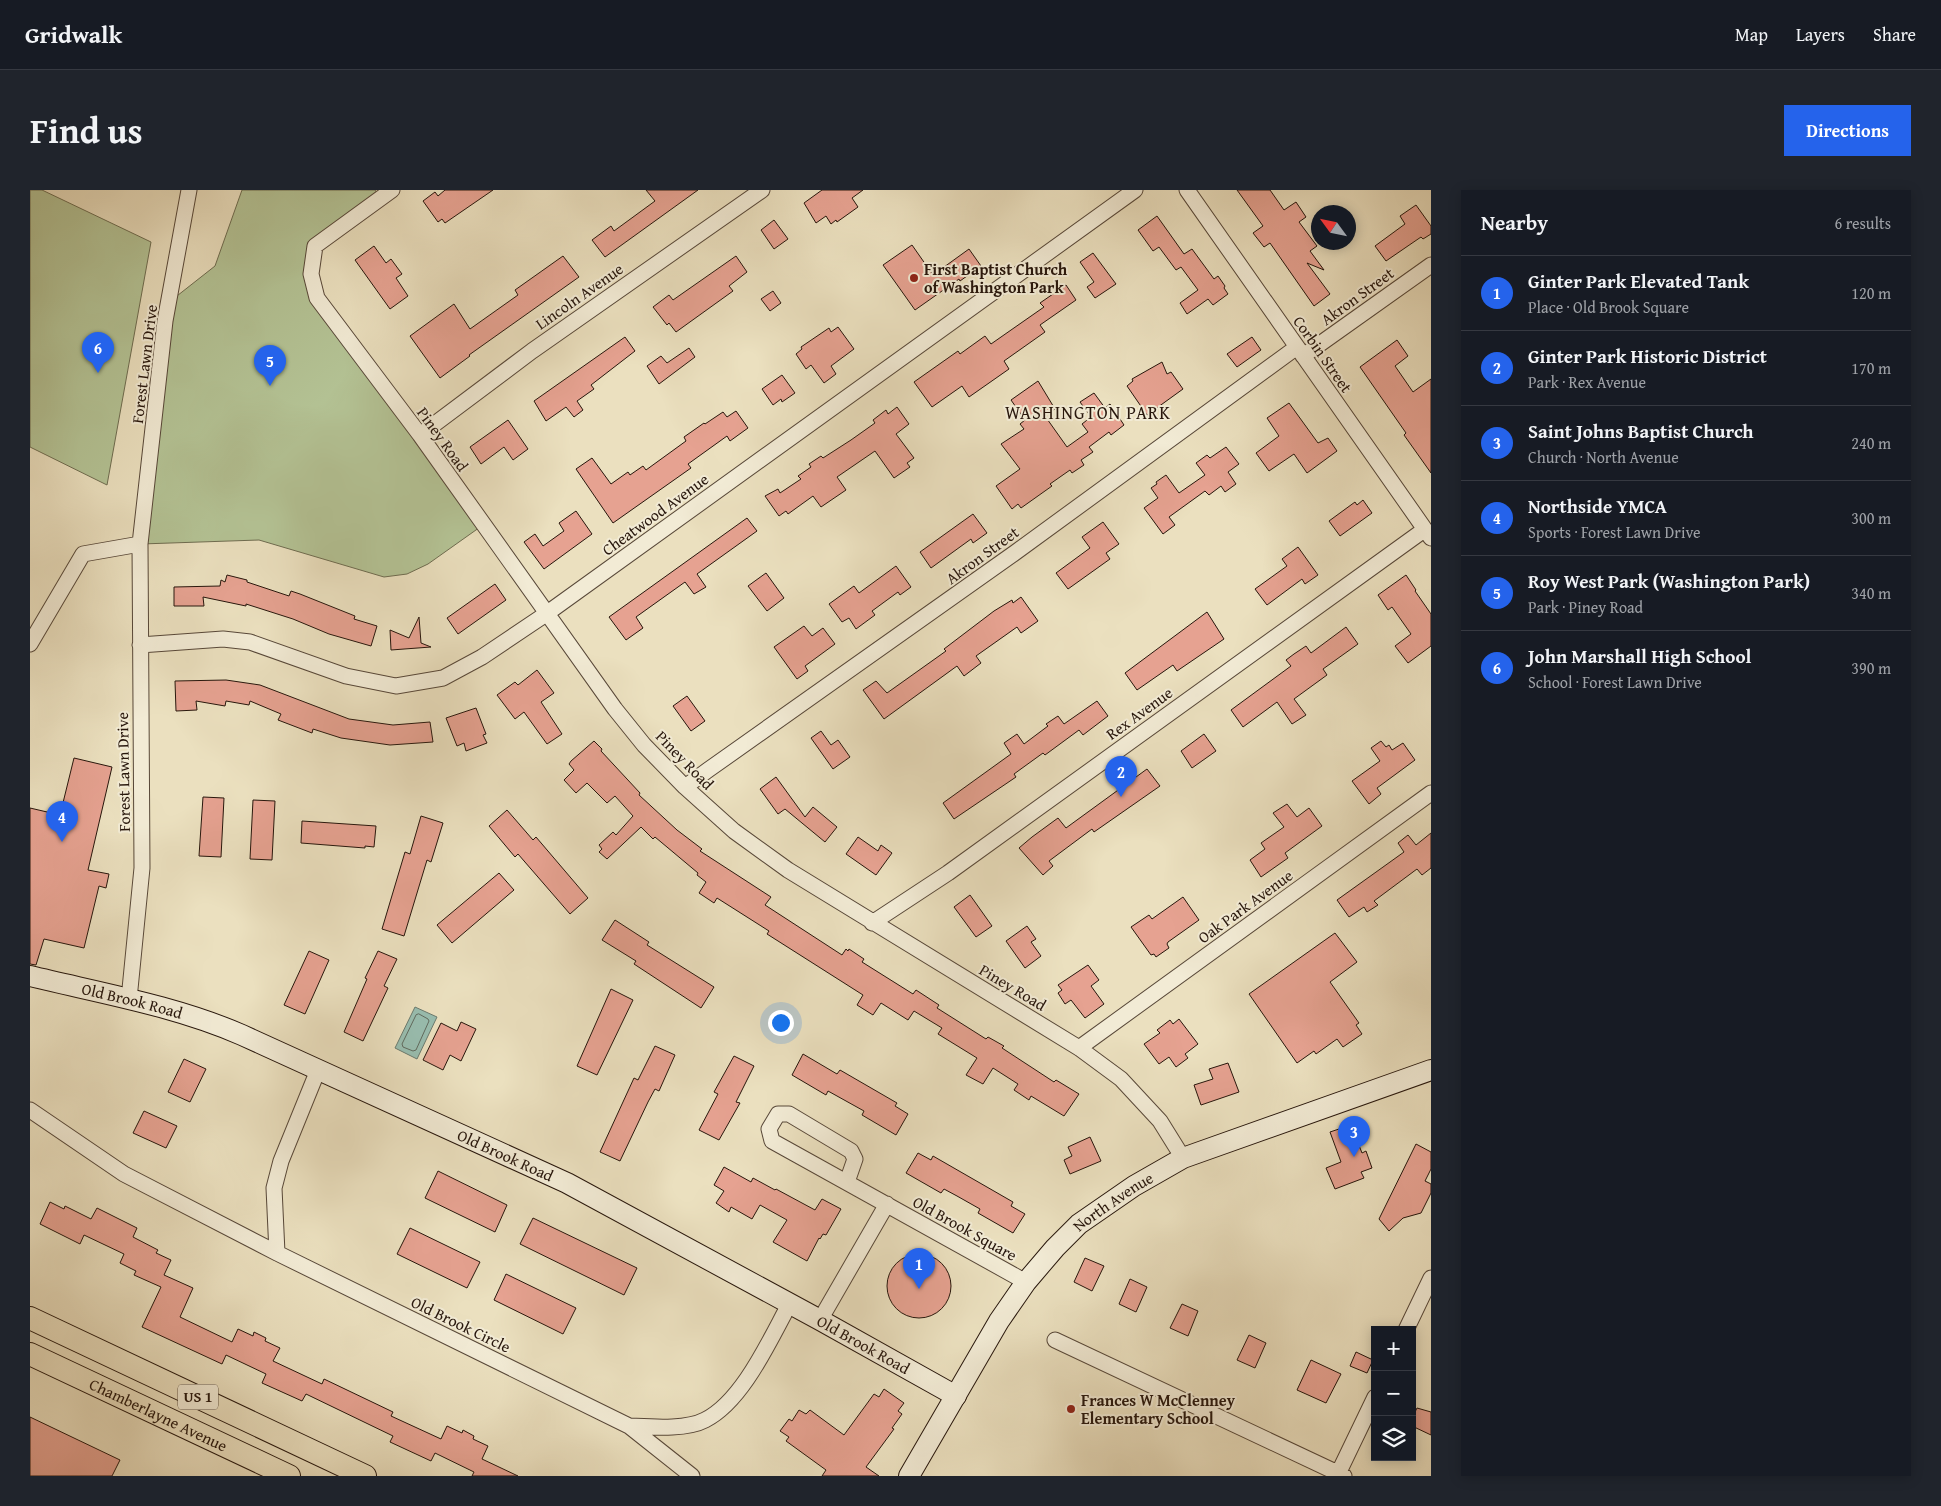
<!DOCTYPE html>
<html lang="en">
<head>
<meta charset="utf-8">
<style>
	body { margin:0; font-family:"Gentium Book Plus",serif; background:#20242c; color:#f1f3f6 }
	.controls { position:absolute; right:15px; bottom:15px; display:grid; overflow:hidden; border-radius:0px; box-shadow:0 2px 12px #0003 }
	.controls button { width:45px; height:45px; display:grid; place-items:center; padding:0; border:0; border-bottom:1px solid #363941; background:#171b24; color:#f1f3f6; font:25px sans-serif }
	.compass { position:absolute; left:1281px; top:15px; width:45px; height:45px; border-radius:50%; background:#171b24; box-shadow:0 2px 12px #0003; rotate:303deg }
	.you { position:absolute; left:750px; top:832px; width:18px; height:18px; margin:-12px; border:4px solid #fff; border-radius:50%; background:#1a73e8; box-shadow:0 0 0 8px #1a73e833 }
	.badge { display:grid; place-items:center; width:32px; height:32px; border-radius:50%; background:#2563eb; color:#fff; font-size:16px; font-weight:700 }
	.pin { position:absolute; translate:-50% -41px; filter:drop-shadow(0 1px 2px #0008) }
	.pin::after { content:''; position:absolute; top:26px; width:18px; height:15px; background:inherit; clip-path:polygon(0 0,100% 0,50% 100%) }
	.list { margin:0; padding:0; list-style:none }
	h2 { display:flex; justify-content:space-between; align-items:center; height:65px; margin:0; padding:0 20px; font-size:21px }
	h2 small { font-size:16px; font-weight:400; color:#9ea1a6 }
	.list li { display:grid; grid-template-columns:32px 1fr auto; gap:15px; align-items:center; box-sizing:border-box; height:75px; padding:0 20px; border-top:1px solid #363941 }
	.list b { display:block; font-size:19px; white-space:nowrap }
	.list p { margin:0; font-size:16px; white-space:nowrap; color:#9ea1a6 }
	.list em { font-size:16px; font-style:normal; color:#9ea1a6 }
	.icon { flex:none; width:28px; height:28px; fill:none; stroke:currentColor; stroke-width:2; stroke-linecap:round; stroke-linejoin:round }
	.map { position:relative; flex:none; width:1401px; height:1286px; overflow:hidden; border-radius:0px }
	header { display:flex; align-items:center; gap:30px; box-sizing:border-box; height:70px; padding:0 25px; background:#171b24; border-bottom:1px solid #363941 }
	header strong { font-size:24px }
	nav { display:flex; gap:28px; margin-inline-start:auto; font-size:18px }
	.intro { display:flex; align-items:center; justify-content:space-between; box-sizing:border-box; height:120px; padding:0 30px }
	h1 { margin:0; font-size:35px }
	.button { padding:12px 22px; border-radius:0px; background:#2563eb; color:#fff; font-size:18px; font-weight:700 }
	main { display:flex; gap:30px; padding:0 30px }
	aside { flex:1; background:#171b24; border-radius:0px; box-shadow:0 2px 12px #0003 }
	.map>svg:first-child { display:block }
	.green { fill:#b4c395; stroke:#6e6c50 }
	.water { fill:#98bdaf; stroke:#6b7a6e }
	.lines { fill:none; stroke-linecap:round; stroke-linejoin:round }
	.shore { stroke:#606a5e; stroke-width:1 }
	.building { fill:#e6a291; stroke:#27160c }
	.street-casing { stroke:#584839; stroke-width:17 }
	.secondary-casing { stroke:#27160c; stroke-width:22 }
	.primary-casing { stroke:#27160c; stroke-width:24 }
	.street { stroke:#f2ebd5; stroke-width:15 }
	.secondary { stroke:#f2ebd5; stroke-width:20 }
	.primary { stroke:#ebe0bf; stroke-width:22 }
	.poi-dot { fill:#8f2418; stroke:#f2ebd5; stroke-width:2 }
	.labels { text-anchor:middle; stroke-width:4; stroke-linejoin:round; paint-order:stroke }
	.shield { fill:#f2ebd5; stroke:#645648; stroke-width:1 }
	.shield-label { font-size:15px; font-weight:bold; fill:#27160c }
	.poi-label { font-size:16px; font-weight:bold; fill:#27160c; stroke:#f2ebd5; text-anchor:start }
	.street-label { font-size:16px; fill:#27160c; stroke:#f2ebd5 }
	.neighbourhood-label { font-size:18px; letter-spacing:1px; fill:#27160c; stroke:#f2ebd5 }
</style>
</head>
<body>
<header>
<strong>Gridwalk</strong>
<nav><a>Map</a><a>Layers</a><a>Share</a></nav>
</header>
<div class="intro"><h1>Find us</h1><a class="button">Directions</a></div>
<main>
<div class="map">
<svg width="1401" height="1286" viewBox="0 0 1401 1286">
	<rect width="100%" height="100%" fill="#ebe0bf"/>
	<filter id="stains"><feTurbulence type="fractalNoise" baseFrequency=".004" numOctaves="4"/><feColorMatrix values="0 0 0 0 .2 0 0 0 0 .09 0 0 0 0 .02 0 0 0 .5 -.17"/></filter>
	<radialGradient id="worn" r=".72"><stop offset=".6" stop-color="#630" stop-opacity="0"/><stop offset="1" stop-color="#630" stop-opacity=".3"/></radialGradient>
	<path class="green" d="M0 0H12L121 52 77 295 0 257Z
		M212 0H345L351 8 285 56 287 108 453 335 398 374 377 384 354 387 229 350 111 354 138 113 185 76Z"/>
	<path class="water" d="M385 817 407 827 387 869 365 858Z"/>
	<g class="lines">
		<path class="shore" d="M389 824 398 829 399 831 386 860 383 861 373 857 372 854 386 825Z"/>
	</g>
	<path class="building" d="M415 0H463L415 33 412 29 408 32 393 11 405 2 408 6Z
		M616 0H668L575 67 562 50 581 36 584 41 625 11Z
		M792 0H833L822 8 828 17 807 32 806 30 801 34 796 26 786 33 774 13Z
		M1207 0H1240L1254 20 1266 12 1276 27 1269 32 1287 56 1280 61 1294 80 1277 73 1300 104 1284 116 1240 53 1234 57 1223 43 1233 36Z
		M1386 15 1401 36V44L1393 49 1391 47 1356 71 1345 56 1375 34 1370 26Z
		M1127 26 1154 64 1162 59 1184 89 1188 86 1195 96 1194 98 1198 104 1183 115 1178 109 1157 124 1150 113 1168 100 1151 77 1146 80 1129 57 1123 61 1108 40Z
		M744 30 758 49 744 59 731 40Z
		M882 55 903 85 939 59 951 76 930 91 929 89 885 120 853 75Z
		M344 56 356 73 361 69 372 84 366 88 378 106 360 119 325 70Z
		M1063 63 1086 94 1065 108 1057 97 1064 92 1050 72Z
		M533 66 549 87 439 165 440 166 410 188 380 146 424 114 440 139 488 105 485 100Z
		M706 66 717 82 699 96 703 101 646 142 639 133 637 135 623 117 639 105 643 110Z
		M1036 95 1046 110 1010 135 1015 142 974 171 979 179 939 207 932 196 902 217 884 192 928 161 930 164 955 146 961 154 1014 117 1010 113Z
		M743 101 751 113 740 121 731 109Z
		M808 137 824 159 801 176 806 184 794 193 781 175 776 179 766 164 772 159 771 157 799 138 801 142Z
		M595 147 605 161 561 195 564 199 547 211 553 220 544 227 536 217 516 231 504 211Z
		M1222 147 1231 160 1207 177 1197 164Z
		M1367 150 1378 166 1365 176 1383 202 1401 189V283L1374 245 1376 243 1330 177Z
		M659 158 665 167 629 194 617 176 631 166 637 173Z
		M1132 172 1137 184 1141 182 1153 199 1117 225 1097 196 1103 191 1102 189Z
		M752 185 765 203 752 212 751 209 743 215 732 199Z
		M1008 191 1025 219 1015 226 1037 257 1058 242 1052 234 1061 227 1050 212 1064 203 1075 218 1080 214 1094 235 1081 245 1079 242 1059 257 1063 262 1051 270 1054 275 1042 283 1040 280 1020 294 1022 296 991 318 988 314 982 319 966 296 990 279 971 254 994 239 990 234 995 230 981 210Z
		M1259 213 1288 253 1298 248 1307 261 1277 283 1264 264 1239 281 1226 263 1249 246 1237 228Z
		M867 217 879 234 866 244 884 268 877 273 880 277 864 288 845 261 807 287 816 300 791 317 783 306 758 324 756 321 749 326 735 306 748 299 750 303 771 289 768 286 781 277 779 274 791 266 793 268 821 250 845 233 843 230 856 220 858 224Z
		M706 221 718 238 700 251 697 246 658 274 661 278 583 333 546 279 562 268 581 294 598 282 600 285 613 276 616 280 656 251 654 247 674 233 675 234 693 222 697 227Z
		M478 230 498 259 483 270 474 257 451 274 440 257Z
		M1196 257 1209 274 1198 282 1206 294 1195 302 1191 296 1179 305 1175 301 1139 327 1145 335 1133 344 1114 318 1128 308 1121 298 1127 294 1126 292 1136 285 1149 303 1175 285 1166 273 1177 265 1180 268Z
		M1333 310 1342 323 1310 346 1299 331 1325 312 1327 315Z
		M546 321 562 344 514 379 494 352 505 344 513 356 534 341 529 333Z
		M943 324 957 343 943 353 941 349 901 378 890 362Z
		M717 328 727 341 667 384 676 397 664 404 655 392 606 427 613 438 596 450 579 427Z
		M1073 332 1089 354 1076 363 1080 369 1038 399 1026 383 1060 358 1052 347Z
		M1268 357 1288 385 1275 394 1272 389 1237 415 1225 399 1257 376 1252 369Z
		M866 376 881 397 870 405 868 402 842 421 845 425 826 439 819 428 812 432 799 414 824 396 829 403Z
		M736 383 754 408 737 421 718 396Z
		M197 385 217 390V392L259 406 261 401 270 404 325 426 324 429 347 436 341 456 299 444 263 429 216 414V416L173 407 174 416H144V397L190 396 191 390 195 392Z
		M1376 385 1386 400 1385 401 1401 424V456L1378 473 1365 456 1381 444 1362 417 1358 420 1348 405Z
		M465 394 476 410 428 444 417 428Z
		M991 407 1008 431 991 443 987 437 946 466 951 473 934 486 927 476 854 529 833 500 846 491 857 503 916 461 914 459 964 421 982 410 983 413Z
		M1177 422 1194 449 1147 481 1143 475 1107 500 1095 483Z
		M389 427 391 453 401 457 361 460 360 440 379 448Z
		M774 436 782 446 793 438 805 454 775 476 778 481 767 489 744 457Z
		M1316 437 1328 454 1293 479 1297 485 1264 509 1276 525 1262 534 1247 512 1213 537 1201 520 1261 476 1256 470 1264 464 1276 456 1281 463Z
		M507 480 524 503 511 512 532 544 517 554 494 522 485 529 467 505 485 492 488 495Z
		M196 490 230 495 319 529 363 535 400 532 403 552 360 555 311 548 283 539 282 543 248 530 251 524 220 511 219 515 196 511 195 516 166 511 167 520 146 521 145 491Z
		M657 506 675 531 661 541 643 516Z
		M1067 511 1078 526 1053 545 1049 540 1015 565 1013 563 984 584 986 587 924 629 913 613 981 564 974 553 987 544 994 554 1018 536 1016 534 1028 526 1034 534Z
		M446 518 456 544 453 545 457 553 436 561 434 553 427 556 416 528Z
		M791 541 801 555 808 550 820 567 803 579 781 548Z
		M1174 544 1186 561 1162 578 1151 561Z
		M564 551 572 559 571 561 610 603 609 605 647 640 672 659 670 661 741 707 735 715 812 765 816 759 818 761 819 759 834 769 832 772 883 804 886 800 909 815 907 818 956 849 958 847 974 856 972 858 1024 892 1026 890 1049 904 1034 926 1001 906 999 910 984 900 988 894 963 878 953 894 936 885 947 868 908 844 912 838 884 821 878 830 851 813 843 825 827 815 833 805 737 744 739 741 687 708 684 713 669 703 676 692 667 685 668 683 625 647 623 649 611 637 577 669 569 662 572 659 569 655 583 642 586 645 603 626 585 606 577 613 557 593 546 603 534 590 544 580 539 574 541 571Z
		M1351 551 1356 557 1359 555 1362 560 1373 553 1385 570 1347 598 1351 604 1339 614 1322 591 1350 571 1341 558Z
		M44 568 82 577 58 680 79 684 76 698 69 696 54 758 14 749 6 775 0 774V618L30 625Z
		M1117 579 1130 596 1064 642 1062 639 1019 671 1023 676 1013 685 989 658 1002 647 1028 628 1036 638Z
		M746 587 775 627 783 617 807 637 795 652 755 619 748 624 730 599Z
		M173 607 194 608 191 667 169 666Z
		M223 610 245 611 242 670 220 669Z
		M1257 614 1267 627 1279 618 1292 636 1255 663 1258 668 1231 687 1220 670 1235 659 1231 653 1254 637 1243 623Z
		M477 620 503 650 506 647 558 708 540 724 488 664 485 667 459 636Z
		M391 626 413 633 401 672 397 670 374 746 352 739 375 662 380 664Z
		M272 631 346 636 344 657 335 656V658L271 653Z
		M1401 643V678L1392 685 1387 679 1344 711 1348 715 1337 722 1334 717 1319 727 1307 710 1374 662 1368 653 1378 645 1386 655Z
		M828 647 848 661 851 655 862 663 846 685 816 664Z
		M469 683 484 700 422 753 407 735Z
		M940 705 962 736 946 747 924 717Z
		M1153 707 1169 730 1138 752 1137 754 1139 758 1126 767 1124 764 1121 765 1101 737 1119 725 1122 729Z
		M585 730 619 752 617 755 684 797 671 818 604 774 606 771 572 750Z
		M997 736 1006 749 1001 752 1011 766 995 778 976 751Z
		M1305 743 1327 772 1300 792 1329 833 1326 835 1332 844 1313 857 1307 849 1286 864 1284 861 1267 873 1219 804Z
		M279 761 299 770 275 824 254 815Z
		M348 761 367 769 354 796 358 798 333 851 314 842 337 789 335 788Z
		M1058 775 1069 790 1061 796 1074 814 1055 828 1041 810 1035 814 1028 803 1032 800 1028 795Z
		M581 799 603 810 567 885 547 876Z
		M1149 829 1168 854 1155 864 1158 868 1146 877 1139 867 1129 874 1114 854 1130 843 1127 840 1140 830 1143 834Z
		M431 832 446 839 431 871 420 865 413 880 393 870 411 833 427 841Z
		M625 856 645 865 629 901 625 899 618 912 590 971 570 962 604 888 608 890Z
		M773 864 807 884 810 880 867 913 865 916 878 924 866 945 832 925 834 921 798 901 796 905 762 885Z
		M704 866 724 876 706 912 710 913 689 950 669 940 688 904 684 902Z
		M154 869 176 879 160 912 138 902Z
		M1198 873 1209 902 1171 915 1164 895 1183 889 1179 879Z
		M114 921 147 936 136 958 103 943Z
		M1321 935 1332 963 1336 961 1342 978 1331 982 1334 988 1305 999 1296 978 1311 972 1300 942Z
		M1060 947 1071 971 1040 984 1034 970 1042 966 1038 957Z
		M1386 954 1401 962V979L1395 991 1401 994V1003L1391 1023 1373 1028 1359 1041 1349 1029Z
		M888 963 901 970 903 966 983 1012 981 1016 995 1024 983 1043 948 1023 950 1019 927 1006 914 999 911 1003 876 983Z
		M694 977 721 992 723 988 745 1000 746 999 785 1020 792 1009 811 1019 796 1045 793 1044 790 1049 789 1048 777 1071 743 1052 757 1030 730 1015 722 1029 701 1017 699 1022 686 1013 694 1001 684 995Z
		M408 981 477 1015 465 1042 395 1008Z
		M20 1012 34 1019 35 1016 61 1029 67 1018 107 1038 103 1047 128 1060 126 1063 141 1070 134 1085 163 1098 150 1127 202 1152 208 1139 223 1146 224 1142 236 1148 235 1151 250 1158 243 1171 292 1194 294 1189 363 1222 361 1226 411 1249 417 1236 432 1243 433 1240 444 1246 443 1249 458 1256 452 1269 488 1286H442L444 1282 405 1263 401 1271 360 1252 363 1246 276 1204 272 1211 232 1193 236 1184 196 1165 192 1174 112 1137 131 1097 104 1085 106 1081 90 1073 94 1064 54 1045 50 1054 10 1034Z
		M503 1028 607 1078 594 1105 490 1054Z
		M380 1038 450 1072 437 1098 367 1064Z
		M857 1096a32 32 0 1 1 64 0a32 32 0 1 1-64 0Z
		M1055 1068 1074 1076 1062 1101 1044 1092Z
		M476 1084 546 1118 533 1144 464 1110Z
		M1100 1089 1117 1097 1106 1122 1089 1114Z
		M1152 1114 1168 1121 1158 1146 1140 1138Z
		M1219 1145 1236 1153 1225 1178 1207 1170Z
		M1326 1162 1343 1170 1337 1183 1320 1176Z
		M1281 1170 1311 1184 1296 1213 1267 1200Z
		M854 1199 874 1213 868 1221 872 1224 862 1238 864 1239 836 1277 849 1286H792L796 1280 756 1251 759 1247 750 1241 759 1229 762 1231 769 1220 776 1224 780 1220 814 1245 844 1204 849 1207Z
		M1387 1218 1401 1222V1245L1382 1236V1228Z
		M0 1227 90 1270 82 1286H0Z"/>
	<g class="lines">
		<g class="street-casing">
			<path id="street" d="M362 0 285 56 281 84 287 108 390 245 585 519 614 555 655 597 704 641 758 680 1049 858 1091 889 1130 931 1153 968
				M1157 0 1401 348
				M1273 166 1401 75
				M390 245 502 161 732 0
				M0 454 53 364 110 354
				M110 455 193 449 220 452 316 486 366 496 413 488 452 467 516 424 1105 0
				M655 597 678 580 986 362 1267 157
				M842 733 918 683 1394 340
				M99 809 112 678 110 354 135 131 159 0
				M1049 858 1401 603
				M0 920 94 984 247 1063 599 1236C621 1237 656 1240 675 1230 713 1211 740 1149 760 1113
				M817 992 825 969 821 961 759 924H748L739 939 742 951 996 1092
				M247 1063 244 998 251 971 288 880
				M790 1130 857 1014
				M1376 1140 1401 1088
				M1025 1150 1314 1286
				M599 1236 662 1286
				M1307 1286 1345 1207"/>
		</g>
		<g class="secondary-casing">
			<g id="secondary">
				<path id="s1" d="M0 786C70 803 146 816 212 845L537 993 790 1130 926 1206"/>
				<path id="s2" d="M879 1286 969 1131 996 1092 1025 1058 1049 1034 1104 996 1153 968 1401 880"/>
			</g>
		</g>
		<g class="primary-casing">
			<g id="primary">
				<path d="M0 1128 335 1286"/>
				<path id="s3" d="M0 1164 259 1286"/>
			</g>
		</g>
		<use href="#street" class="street"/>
		<use href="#secondary" class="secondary"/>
		<use href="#primary" class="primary"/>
	</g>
	<g class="poi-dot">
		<circle cx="884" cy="88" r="5"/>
		<circle cx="1041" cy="1219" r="5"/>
	</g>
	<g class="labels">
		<rect class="shield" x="148" y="1194.5" width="40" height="25" rx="4"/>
		<g class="shield-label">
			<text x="168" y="1212">US 1</text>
		</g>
		<g class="poi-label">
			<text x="894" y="85">First Baptist Church<tspan x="894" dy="18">of Washington Park</tspan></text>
			<text x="1051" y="1216">Frances W McClenney<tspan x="1051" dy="18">Elementary School</tspan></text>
		</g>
		<g class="street-label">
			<text transform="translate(549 106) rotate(-35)" y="6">Lincoln Avenue</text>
			<text transform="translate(1327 106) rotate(-36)" y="6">Akron Street</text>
			<text transform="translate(1293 164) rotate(55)" y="6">Corbin Street</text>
			<text transform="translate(114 174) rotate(-83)" y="6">Forest Lawn Drive</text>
			<text transform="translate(413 249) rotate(54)" y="6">Piney Road</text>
			<text transform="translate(625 324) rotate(-36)" y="6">Cheatwood Avenue</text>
			<text transform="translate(952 365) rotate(-36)" y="6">Akron Street</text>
			<text transform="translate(1109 523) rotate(-36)" y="6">Rex Avenue</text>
			<text transform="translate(655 570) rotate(46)" y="6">Piney Road</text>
			<text transform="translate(93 582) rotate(-91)" y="6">Forest Lawn Drive</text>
			<text transform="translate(1215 716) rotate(-36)" y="6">Oak Park Avenue</text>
			<text transform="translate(983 797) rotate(31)" y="6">Piney Road</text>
			<text dy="6" stroke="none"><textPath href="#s1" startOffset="105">Old Brook Road</textPath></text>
			<text dy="6" stroke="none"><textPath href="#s1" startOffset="510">Old Brook Road</textPath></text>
			<text dy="6" stroke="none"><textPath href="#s2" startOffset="346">North Avenue</textPath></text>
			<text transform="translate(935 1038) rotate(29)" y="6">Old Brook Square</text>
			<text transform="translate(431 1134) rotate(26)" y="6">Old Brook Circle</text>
			<text dy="6" stroke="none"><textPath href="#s1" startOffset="915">Old Brook Road</textPath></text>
			<text dy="6" stroke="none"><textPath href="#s3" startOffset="142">Chamberlayne Avenue</textPath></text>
		</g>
		<g class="neighbourhood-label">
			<text x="1058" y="229">WASHINGTON PARK</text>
		</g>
	</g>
	<rect width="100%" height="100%" filter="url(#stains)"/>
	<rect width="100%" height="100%" fill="url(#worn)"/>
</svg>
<div class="controls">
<button>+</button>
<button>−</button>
<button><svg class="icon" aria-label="layers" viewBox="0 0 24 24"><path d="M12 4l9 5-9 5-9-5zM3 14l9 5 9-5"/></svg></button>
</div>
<svg class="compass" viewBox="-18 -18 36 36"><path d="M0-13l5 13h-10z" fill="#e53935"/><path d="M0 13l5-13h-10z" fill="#9ea1a6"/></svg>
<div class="you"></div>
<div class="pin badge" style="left:889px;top:1099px">1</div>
<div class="pin badge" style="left:1091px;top:607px">2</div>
<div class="pin badge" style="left:1324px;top:967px">3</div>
<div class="pin badge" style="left:32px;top:652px">4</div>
<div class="pin badge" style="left:240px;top:196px">5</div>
<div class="pin badge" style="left:68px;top:183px">6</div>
</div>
<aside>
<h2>Nearby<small>6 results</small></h2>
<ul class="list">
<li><span class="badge">1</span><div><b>Ginter Park Elevated Tank</b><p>Place · Old Brook Square</p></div><em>120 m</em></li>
<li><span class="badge">2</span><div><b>Ginter Park Historic District</b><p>Park · Rex Avenue</p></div><em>170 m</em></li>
<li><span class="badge">3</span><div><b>Saint Johns Baptist Church</b><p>Church · North Avenue</p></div><em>240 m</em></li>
<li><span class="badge">4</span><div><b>Northside YMCA</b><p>Sports · Forest Lawn Drive</p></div><em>300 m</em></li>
<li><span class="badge">5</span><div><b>Roy West Park (Washington Park)</b><p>Park · Piney Road</p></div><em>340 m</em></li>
<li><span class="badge">6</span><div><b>John Marshall High School</b><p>School · Forest Lawn Drive</p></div><em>390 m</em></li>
</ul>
</aside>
</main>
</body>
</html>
